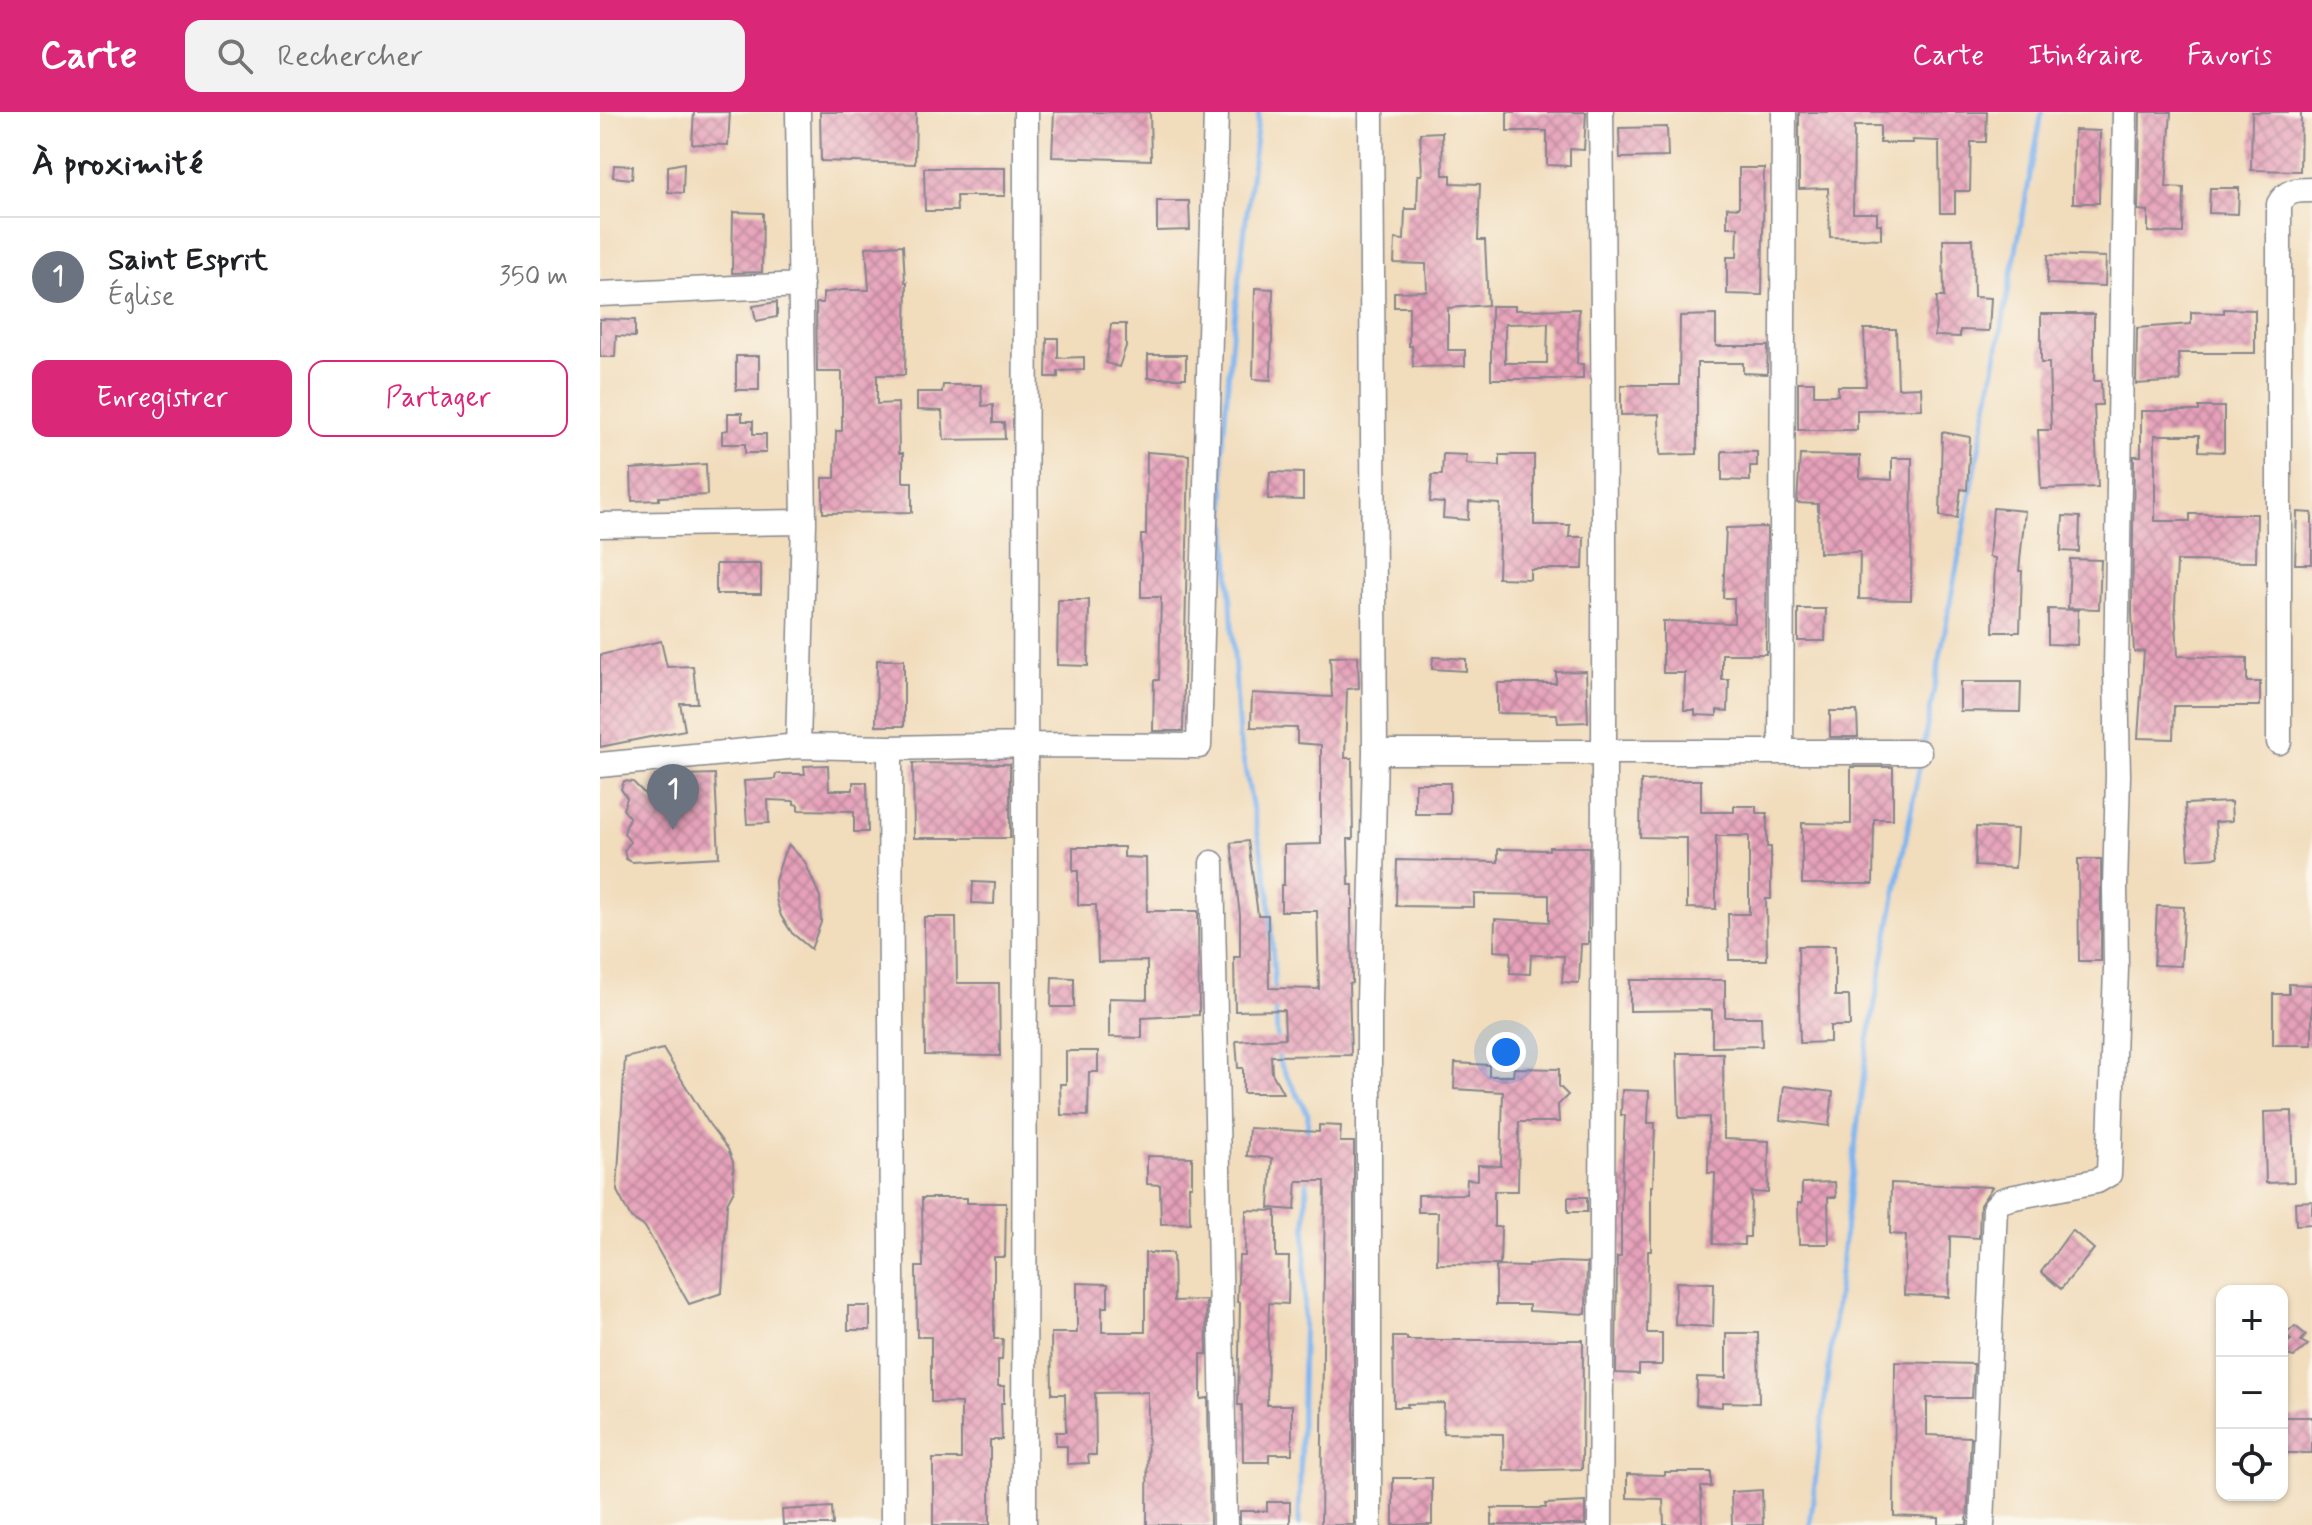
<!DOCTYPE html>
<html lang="fr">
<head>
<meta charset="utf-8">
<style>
	body { margin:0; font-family:Mynerve,sans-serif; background:#f2f2f2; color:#202124 }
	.controls { position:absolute; right:24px; bottom:24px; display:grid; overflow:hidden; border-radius:16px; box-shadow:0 2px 6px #0004 }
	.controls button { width:72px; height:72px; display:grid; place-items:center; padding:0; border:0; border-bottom:2px solid #e0e0e0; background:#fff; color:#202124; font:40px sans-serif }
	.you { position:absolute; left:906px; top:940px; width:28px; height:28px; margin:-20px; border:6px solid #fff; border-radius:50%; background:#1a73e8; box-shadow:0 0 0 12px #1a73e833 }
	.badge { display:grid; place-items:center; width:52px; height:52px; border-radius:50%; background:#db2777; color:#fff; font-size:26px; font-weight:700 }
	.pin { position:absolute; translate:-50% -66px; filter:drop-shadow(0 2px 4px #0008) }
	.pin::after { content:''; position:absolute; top:42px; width:28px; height:24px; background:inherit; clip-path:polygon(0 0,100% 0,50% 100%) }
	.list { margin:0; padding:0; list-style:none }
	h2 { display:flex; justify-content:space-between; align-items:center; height:104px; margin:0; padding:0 32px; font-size:34px }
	h2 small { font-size:26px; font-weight:400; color:#757577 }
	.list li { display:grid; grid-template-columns:52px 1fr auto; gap:24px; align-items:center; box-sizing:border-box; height:120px; padding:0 32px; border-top:2px solid #e0e0e0 }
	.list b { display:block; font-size:30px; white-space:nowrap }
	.list p { margin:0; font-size:26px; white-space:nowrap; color:#757577 }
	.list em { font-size:26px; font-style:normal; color:#757577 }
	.actions { display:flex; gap:16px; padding:24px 32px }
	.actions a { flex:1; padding:18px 0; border:2px solid #db2777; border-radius:16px; text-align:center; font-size:28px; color:#db2777 }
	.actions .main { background:#db2777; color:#fff }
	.icon { flex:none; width:44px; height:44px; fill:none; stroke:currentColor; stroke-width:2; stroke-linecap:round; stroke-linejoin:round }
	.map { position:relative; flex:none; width:1712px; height:1413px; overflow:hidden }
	header { display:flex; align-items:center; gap:48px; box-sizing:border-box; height:112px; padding:0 40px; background:#db2777; color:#fff }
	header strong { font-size:38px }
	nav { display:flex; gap:44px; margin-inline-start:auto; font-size:28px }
	.search { width:560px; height:72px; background:#f2f2f2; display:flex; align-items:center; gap:20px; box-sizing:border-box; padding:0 28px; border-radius:16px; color:#757577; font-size:30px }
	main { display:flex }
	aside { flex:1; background:#fff }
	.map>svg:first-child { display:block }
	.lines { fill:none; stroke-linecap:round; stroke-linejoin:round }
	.stream { stroke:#80b5ef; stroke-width:5 }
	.building { fill:url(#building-cross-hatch); fill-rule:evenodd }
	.minor-casing { stroke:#86868c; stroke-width:27 }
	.minor { stroke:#fff; stroke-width:24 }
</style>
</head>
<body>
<header>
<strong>Carte</strong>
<div class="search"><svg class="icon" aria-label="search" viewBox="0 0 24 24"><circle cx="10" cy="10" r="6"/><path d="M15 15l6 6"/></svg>Rechercher</div>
<nav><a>Carte</a><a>Itinéraire</a><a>Favoris</a></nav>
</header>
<main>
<aside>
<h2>À proximité<small></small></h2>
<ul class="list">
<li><span class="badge" style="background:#6b7280">1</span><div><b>Saint Esprit</b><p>Église</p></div><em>350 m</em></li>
</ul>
<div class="actions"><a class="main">Enregistrer</a><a>Partager</a></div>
</aside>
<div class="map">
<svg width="1712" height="1413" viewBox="0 0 1712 1413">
	<defs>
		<pattern id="building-cross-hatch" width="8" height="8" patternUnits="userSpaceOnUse" patternTransform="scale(2)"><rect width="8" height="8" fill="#e6a1b9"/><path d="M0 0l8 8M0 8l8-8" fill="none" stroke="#ba849a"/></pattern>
	</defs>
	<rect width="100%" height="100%" fill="#fbf7ec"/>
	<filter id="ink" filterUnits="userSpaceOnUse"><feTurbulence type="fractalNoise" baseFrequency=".0125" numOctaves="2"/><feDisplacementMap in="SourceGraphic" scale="16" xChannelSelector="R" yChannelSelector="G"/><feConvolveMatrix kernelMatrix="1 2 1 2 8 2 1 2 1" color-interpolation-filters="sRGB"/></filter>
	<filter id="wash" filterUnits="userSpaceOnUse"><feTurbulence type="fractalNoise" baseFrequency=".006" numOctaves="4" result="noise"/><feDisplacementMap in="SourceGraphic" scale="32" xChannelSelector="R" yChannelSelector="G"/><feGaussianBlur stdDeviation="1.8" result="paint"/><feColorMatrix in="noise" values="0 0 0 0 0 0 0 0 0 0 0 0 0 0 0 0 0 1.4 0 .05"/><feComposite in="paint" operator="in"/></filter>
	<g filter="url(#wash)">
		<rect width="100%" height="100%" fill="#f1dcbb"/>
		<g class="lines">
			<path class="stream" d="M659 0 632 224 622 340 639 626 669 779 675 881
				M1323 636 1442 0
				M675 891 679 950 708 1002 707 1026
				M699 1413 707 1064
				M1210 1413 1267 934 1321 646"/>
		</g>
		<g id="blocks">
			<path class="building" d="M94 0H130L128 33 92 32Z
				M220 0H316L315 52 221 49Z
				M454 0H550L551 48 452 45Z
				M907 0H986L984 38 970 37V54L947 53V19H907Z
				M1199 0H1387L1386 30H1371L1370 79H1355V101H1340L1339 29 1312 28 1313 31H1280V14H1254L1253 101H1277V112H1281V127L1230 125 1228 76 1199 77Z
				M1540 0H1571L1566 75 1584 76 1583 121 1548 120V99L1538 98Z
				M1652 0H1701L1700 59 1651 58Z
				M1067 15 1068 45 1020 46 1019 16Z
				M1474 18 1500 19 1499 91H1473Z
				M842 20 843 63H851V71L880 72 878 128H885L888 193 848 196V238H865V254L813 255 812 234H809V195H794V180L827 179 826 152 794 151 795 127 804 128 805 97H817L818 63H822L820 21Z
				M84 51 83 81 68 80V54Z
				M14 53 33 54 32 67 13 65Z
				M324 56H405V84H356L357 99H325Z
				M1139 56H1164L1162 183 1127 182V145H1137L1138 115H1127V95L1139 96Z
				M1610 76H1639L1638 102 1609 101Z
				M557 89H589L590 118 557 119Z
				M133 100 163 101 162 160 132 161Z
				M1343 127H1373L1374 185 1391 186 1389 219 1360 218V225L1335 224 1337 185H1344Z
				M303 133 305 170H307L305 263H277V292L298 291 299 341H303V370H312V400L223 401V366H235L236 319H242V260H217L216 191H223V181L242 178H269L266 135Z
				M1448 143 1506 145 1505 174 1447 172Z
				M655 176 673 177 671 268 653 267Z
				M177 190V205L156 209 153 194Z
				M891 194H915V198L979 197 977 252H983V267H891ZM948 211 947 251H905V212Z
				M1624 197 1655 198V241H1578L1580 269 1536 272 1537 216 1591 212V200L1624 201Z
				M1441 202H1494V269H1501L1502 293H1494L1498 375 1441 377 1438 318H1451L1449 251H1441Z
				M1116 203V234H1168L1167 262 1143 261V251H1097V342L1060 343 1059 302 1021 303V273H1079L1080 204Z
				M0 207 35 208V225L16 224 15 245H0Z
				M511 212H526V234L519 255 506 251Z
				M1264 217H1296L1298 276 1321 275 1322 297 1257 298V318H1198V270H1214V283H1238V274H1266Z
				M447 226H458V246L484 245V258L458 259V265H446Z
				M548 243H586V266H548Z
				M136 244H159V278H136Z
				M343 273H381L382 294 393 293V311H404L405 327 344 328 342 299 317 298V280H342Z
				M1599 295H1624V340L1599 339V323H1555V409H1590V402H1657L1656 450 1577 449 1575 494 1578 544 1647 546V570H1660V594H1574L1573 627 1538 626 1544 539 1534 540 1532 500 1534 344H1541V299H1599Z
				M128 301H142V309H153V322H166V341H145V332H122V319L128 318Z
				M1342 320 1370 325 1367 378 1361 377 1357 406 1340 404Z
				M1122 339 1157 340V354H1150V369L1122 368Z
				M547 340 589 343 583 619H553L554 568H559L561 485H541V423H546Z
				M843 342 867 343 866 352 900 354V343H934V413H970L969 425H984L983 457H930V467L898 466 900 392 869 390 868 408 843 406 844 391 830 390 832 363H842Z
				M1200 343 1260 344V366L1292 368V346H1312L1311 488 1259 487 1260 440 1219 441 1218 392 1197 391Z
				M106 352 107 383 59 385V388L32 389 31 357Z
				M670 360 703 361V388L668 387Z
				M1393 396 1425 399 1419 459H1422L1420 520H1393L1395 446 1389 445Z
				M1697 400 1712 401V452H1695Z
				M1463 404 1480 405 1479 440 1461 439Z
				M1167 415 1166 542H1122V568H1129L1128 599 1117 598V604L1095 603V598H1084L1085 561H1063V509L1134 511V486H1123L1126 416Z
				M1470 447 1501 448 1499 497 1468 496Z
				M116 452H161V482H116Z
				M458 488H489L488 554 457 553Z
				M1198 497H1226L1225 529H1198Z
				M1448 497 1478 498 1477 533 1448 532Z
				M61 529 67 555 93 554 97 591H80L85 618 0 635V543Z
				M758 544 759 576 747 577 745 646H752L753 727H748L749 773H753V797H751L752 871 749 872 751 943 671 944 672 961 683 981H643V956H638L636 929 685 926 684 898 635 899 634 845H640V803L631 731 648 729 658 803H668L669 876 719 877 717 799H681V773H684V733L721 732V633L697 631V616L651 615 652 581 732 585 730 545Z
				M833 545 866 547V559L832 557Z
				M277 548H304V614H276Z
				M986 559 988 610 958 611 957 602 897 601V571H956V560Z
				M1360 570H1421L1420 600 1360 599Z
				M1230 599H1257L1258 625H1230Z
				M313 651 410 652V726H314Z
				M228 653 229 678H253V670H267L268 720H254V699L198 698V693L194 692V689L168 688 169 711 147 712 144 669 175 667 176 662H205L204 654Z
				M1251 655H1293V707H1274L1273 772H1202V711L1251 712Z
				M115 662 119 745 32 750 26 747 24 739 30 730 24 721 29 705 23 697 27 686 21 677 24 669 33 670 56 693 55 664Z
				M1082 668H1101V700H1134V694H1156V701H1167V735H1171V787H1166L1167 848H1129L1128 802H1149V724H1116V797L1087 796V726L1040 725 1041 669Z
				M815 671H850V702H815Z
				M1631 690 1632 709 1615 710 1618 745 1589 747 1585 692Z
				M1376 715 1417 717 1415 756 1375 754Z
				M189 733 205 750 220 785 221 810 211 837 192 821 181 804 176 787 175 769 184 741Z
				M473 735H524V745L546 746 547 799H598L599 903 542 906V926L509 925V886L547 887V849L498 850 496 793H478V759H473Z
				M949 735H989L988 832H981L979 871 962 870 964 844 931 843 930 862 910 861 911 840 894 839 895 807 949 810V783L874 782V795L796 794 797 748 898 750V737L949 738Z
				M1478 747H1501V849H1479Z
				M373 770 395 771 394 792 372 791Z
				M1557 794 1584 795 1581 854 1554 853Z
				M324 805H356L357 871H399L400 944 325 943Z
				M1198 834H1235V884H1249L1250 914H1230V930L1200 931Z
				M452 865 474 866V895H451Z
				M1030 868H1125V905H1161L1162 934 1112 935V898L1030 899Z
				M1689 872 1712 873V933H1673V882H1689Z
				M63 937 109 1012 128 1037 133 1050 134 1078 127 1091 122 1181 89 1192 45 1115 31 1106 17 1079 25 946Z
				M466 939H498V960H489L488 1004 461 1003 460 972H466Z
				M1077 941H1123L1124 1027 1169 1029 1168 1081 1151 1080 1150 1125H1144V1133L1113 1132 1115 1061H1108L1109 1005 1079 1006Z
				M855 951 889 953V964H913L914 956 959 957V974L968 983 958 993 959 1010H919L918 1079H894V1115H901L900 1153 837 1152 838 1100H818V1083L866 1082 867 1067 878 1068V1053L901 1054 903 980 854 977Z
				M1184 974 1233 980 1229 1014 1180 1008Z
				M1022 978 1049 979 1048 1011H1055L1053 1074H1051V1139H1048L1047 1221H1062V1253H1039V1262L1016 1261 1017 1145H1021V1090L1025 1003H1021Z
				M1692 999 1694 1070 1666 1071 1664 1000Z
				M719 1013 741 1014 740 1030H754V1413H721L725 1069H697L695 1098 669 1096 672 1046 647 1044 649 1016 719 1020Z
				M547 1044 592 1045V1074H589L590 1111 561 1112 560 1073 547 1072Z
				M1235 1070 1236 1085H1228L1229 1132H1199L1198 1091H1202V1071Z
				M1291 1071 1392 1075 1380 1093 1379 1126 1350 1124 1349 1185 1304 1183 1306 1123 1290 1122Z
				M968 1085H987V1100H968Z
				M322 1086H367V1091H406L405 1145H394V1227H403L402 1248H398V1274H404V1291H401L402 1328H390V1413H333V1347H361V1291L331 1290V1225H317L316 1155H323Z
				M1712 1089V1112L1696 1113 1695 1090Z
				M646 1098 676 1099V1145H689L688 1192 669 1191 667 1293H692V1342H669V1350H643L642 1293H638L640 1191 637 1190 639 1144H645Z
				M1472 1118 1494 1137 1461 1177 1441 1160Z
				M545 1141H573L574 1189 606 1188 607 1242H601V1287L608 1286 610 1413H547L548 1280 495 1281 496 1343H488L489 1351 467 1352V1334H456V1320H466L465 1282H452L451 1221H477V1171L508 1172V1195H502V1220H545Z
				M959 1150 987 1151 986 1202 929 1199V1193H896V1154L928 1155V1153Z
				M1076 1170 1114 1171 1113 1215 1075 1213Z
				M248 1194H270V1218H248Z
				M1695 1214 1706 1223 1701 1229 1708 1233 1694 1245 1682 1242V1235L1691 1228 1685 1223Z
				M1126 1221H1158L1159 1291 1122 1290V1295L1096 1293 1097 1265 1126 1266Z
				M793 1225H807V1228H983L982 1357 904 1359 903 1322 843 1321 844 1291 807 1292 808 1295H794Z
				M1295 1250 1374 1252 1372 1286H1327V1323L1371 1325 1367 1413H1339V1406L1294 1404Z
				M1682 1305H1712V1341H1682Z
				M1065 1360H1111V1375H1101L1102 1413H1064L1063 1387 1027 1386V1362L1065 1363Z
				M793 1366H832V1413H793Z
				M1162 1378 1163 1413H1132L1131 1380Z
				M667 1390H690V1413H640V1399H667Z
				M985 1390V1413H892V1396H946L945 1392Z
				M232 1395 233 1413H183L182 1398Z"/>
		</g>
	</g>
	<g filter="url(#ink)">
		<use href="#blocks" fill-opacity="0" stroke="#86868c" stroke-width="2"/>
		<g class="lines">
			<g class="minor-casing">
				<path id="minor" d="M198 0 204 410 198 634 290 636 293 1413
					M771 0 775 640
					M0 182 201 173
					M0 413 204 410
					M1679 630V92C1687 78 1696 78 1712 78
					M290 636 425 633 599 634 616 0
					M1181 640 1184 0
					M0 653 198 634
					M612 751 625 1413
					M424 1413 426 0
					M769 1413V889L775 640H1319
					M1000 1413C1003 942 1007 471 1001 0
					M1382 1413 1395 1095 1401 1089 1410 1086 1497 1069 1509 1062 1516 856 1515 775 1518 663 1516 559 1525 0"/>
			</g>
			<use href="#minor" class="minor"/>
		</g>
	</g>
</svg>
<div class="controls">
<button>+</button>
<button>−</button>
<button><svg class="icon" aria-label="locate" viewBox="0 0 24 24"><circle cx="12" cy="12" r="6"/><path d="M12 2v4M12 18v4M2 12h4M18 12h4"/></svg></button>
</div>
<div class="you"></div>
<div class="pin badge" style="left:73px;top:718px;background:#6b7280">1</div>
</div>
</main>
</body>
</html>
